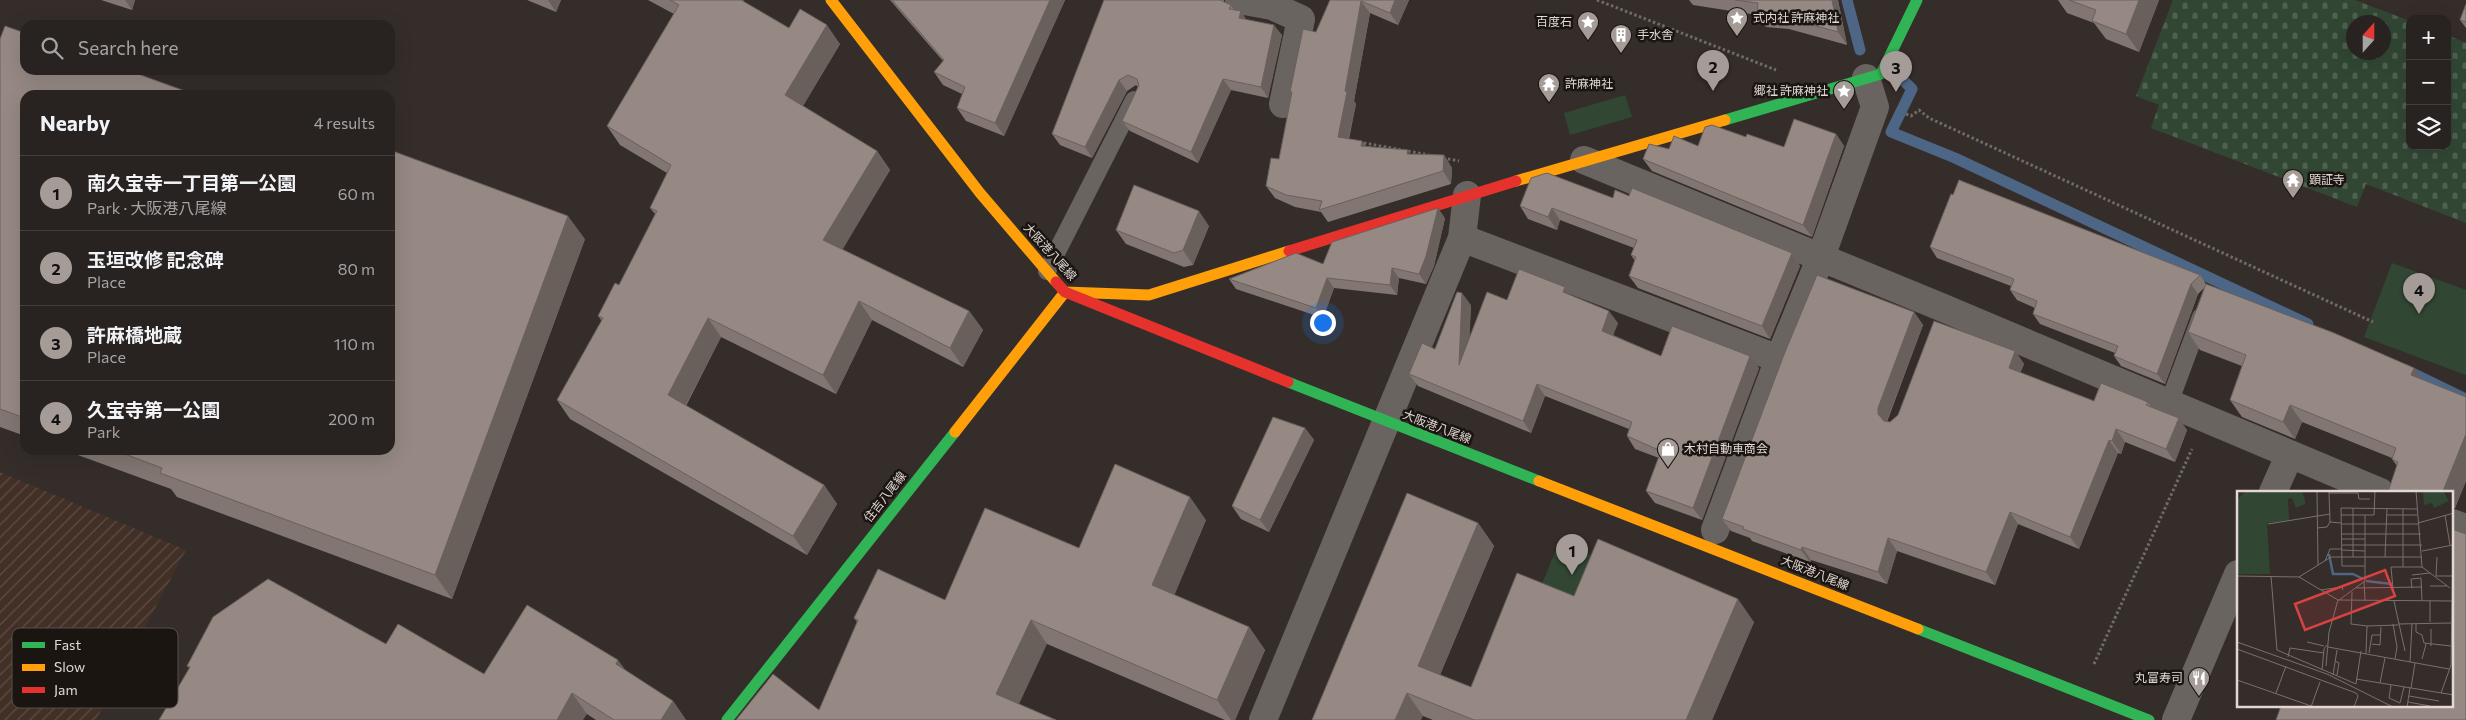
<!DOCTYPE html>
<html lang="en">
<head>
<meta charset="utf-8">
<style>
	body { margin:0; font-family:Commissioner,"Noto Sans JP",sans-serif; background:#302a29; color:#f1f3f6 }
	.controls { position:absolute; right:15px; top:15px; display:grid; overflow:hidden; border-radius:10px; box-shadow:0 5px 20px #0002 }
	.controls button { width:45px; height:45px; display:grid; place-items:center; padding:0; border:0; border-bottom:1px solid #443f3e; background:#282220; color:#f1f3f6; font:25px sans-serif }
	.compass { position:absolute; left:2346px; top:15px; width:45px; height:45px; border-radius:50%; background:#282220; box-shadow:0 5px 20px #0002; rotate:21deg }
	.you { position:absolute; left:1322px; top:322px; width:18px; height:18px; margin:-12px; border:4px solid #fff; border-radius:50%; background:#1a73e8; box-shadow:0 0 0 8px #1a73e833 }
	.badge { display:grid; place-items:center; width:32px; height:32px; border-radius:50%; background:#a59c98; color:#111; font-size:16px; font-weight:700 }
	.pin { position:absolute; translate:-50% -41px; filter:drop-shadow(0 1px 2px #0008) }
	.pin::after { content:''; position:absolute; top:26px; width:18px; height:15px; background:inherit; clip-path:polygon(0 0,100% 0,50% 100%) }
	.list { margin:0; padding:0; list-style:none }
	h2 { display:flex; justify-content:space-between; align-items:center; height:65px; margin:0; padding:0 20px; font-size:21px }
	h2 small { font-size:16px; font-weight:400; color:#a5a4a5 }
	.list li { display:grid; grid-template-columns:32px 1fr auto; gap:15px; align-items:center; box-sizing:border-box; height:75px; padding:0 20px; border-top:1px solid #443f3e }
	.list b { display:block; font-size:19px; white-space:nowrap }
	.list p { margin:0; font-size:16px; white-space:nowrap; color:#a5a4a5 }
	.list em { font-size:16px; font-style:normal; color:#a5a4a5 }
	.icon { flex:none; width:28px; height:28px; fill:none; stroke:currentColor; stroke-width:2; stroke-linecap:round; stroke-linejoin:round }
	.map { position:relative; flex:none; width:2466px; height:720px; overflow:hidden }
	.search { position:absolute; background:#282220; box-shadow:0 5px 20px #0002; left:20px; top:20px; width:375px; height:55px; display:flex; align-items:center; gap:12px; box-sizing:border-box; padding:0 18px; border-radius:15px; color:#a5a4a5; font-size:19px }
	.panel { position:absolute; background:#282220; box-shadow:0 5px 20px #0002; left:20px; top:90px; width:375px; height:365px; border-radius:15px }
	.map>svg:first-child { display:block }
	.industrial { fill:url(#industrial-furrows) }
	.cemetery { fill:url(#cemetery-stones); fill-rule:evenodd }
	.green { fill:#314734 }
	.lines { fill:none; stroke-linecap:round; stroke-linejoin:round }
	.stream { stroke:#4e6685; stroke-width:11 }
	.path { stroke:#706b67; stroke-width:3; stroke-dasharray:2.5 2.5; stroke-linecap:butt }
	.lane { stroke:#6a6460; stroke-width:18 }
	.street { stroke:#6a6460; stroke-width:28 }
	.fast { stroke:#30b455; stroke-width:11 }
	.slow { stroke:#ff9f0a; stroke-width:11 }
	.jam { stroke:#e5322d; stroke-width:11 }
	.wall { fill:#817672 }
	.shaded-wall { fill:#69605c }
	.building { fill:#968984; stroke:#69605c }
	.labels { text-anchor:middle; stroke-width:5; stroke-linejoin:round; paint-order:stroke }
	.poi-label { font-size:12px; fill:#e1d7d3; stroke:#1b1512; text-anchor:start }
	.street-label { font-size:12px; fill:#e1d7d3; stroke:#1b1512 }
	.inset-river { fill:none; stroke:#4e6685; stroke-width:2.5 }
	.inset-road { fill:none; stroke:#7a716e; stroke-width:1 }
	.view { fill:#d84242; fill-opacity:0.15; stroke:#d84242; stroke-width:2.5 }
	.inset-edge { fill:none; stroke:#e1d7d3; stroke-width:2.5 }
	.key { fill:#1b1512; stroke:#564f4c; stroke-width:1 }
	.key-label { font-size:14px; fill:#e1d7d3 }
</style>
</head>
<body>
<div class="map">
<svg width="2466" height="720" viewBox="0 0 2466 720">
	<defs>
		<pattern id="industrial-furrows" width="10" height="10" patternUnits="userSpaceOnUse" patternTransform="scale(1.25)"><rect width="10" height="10" fill="#423027"/><path d="M-1 1l2-2M0 10L10 0M9 11l2-2" fill="none" stroke="#5d4d45"/></pattern>
		<pattern id="cemetery-stones" width="16" height="16" patternUnits="userSpaceOnUse" patternTransform="scale(1.25)"><rect width="16" height="16" fill="#314734"/><path d="M2 7V4a2 2 0 0 1 4 0v3zM10 15v-3a2 2 0 0 1 4 0v3z" fill="#4f6150"/></pattern>
	</defs>
	<rect width="100%" height="100%" fill="#352d2a"/>
	<path class="industrial" d="M0 472 186 550 96 720H0Z"/>
	<path class="cemetery" d="M2173 0H2355L2410 21V146H2447V35L2466 43V223L2366 184 2357 207 2151 128 2159 105 2136 96ZM2354 22H2384V52H2354Z"/>
	<path class="green" d="M1625 95 1632 117 1570 135 1564 113Z
		M2392 263 2466 290V375L2364 337Z
		M1559 542 1604 560 1584 608 1540 589Z"/>
	<g class="lines">
		<path class="stream" d="M1847 0 1860 50
			M1899 76 1912 89 1891 132 1955 158 2308 324
			M2406 370 2466 399"/>
		<path class="path" d="M1597 0 1776 70
			M1906 114 1911 116 1919 110 1929 118 2373 322
			M1359 142 1429 155
			M1443 158 1459 161
			M2094 664 2192 449"/>
		<path class="lane" d="M1047 271 1134 100
			M2169 403 2201 317"/>
		<path class="street" d="M1239 0 1272 6 1301 19 1283 104
			M1584 160 1941 307 2380 492
			M1467 195 1462 238 1779 359
			M2273 492 2290 454
			M2452 523 2466 528
			M1715 530 1779 359 1821 257 1875 107 1866 78
			M1263 720 1462 238
			M2176 720 2238 574"/>
		<path class="fast" d="M1725 120 1881 74 1917 0
			M1288 382 1539 481
			M1918 629 2149 720
			M727 720 955 432"/>
		<path class="slow" d="M831 0 980 193 1056 282
			M1516 181 1725 120
			M955 432 1065 292 1149 295 1289 251
			M1539 481 1918 629"/>
		<path class="jam" d="M1289 251 1516 181
			M1056 282 1065 292 1288 382"/>
	</g>
	<path class="wall" d="M101 0H135L132 10Z
		M527 0H561L556 12Z
		M648 0H744L743 1 789 28 840 44 803 106 877 151 890 170 842 249 969 311 983 330 963 367 872 320 836 394 721 337 686 406 824 485 837 504 807 555 570 419 557 400 602 321 598 316 619 285 655 214 650 208 667 173 620 145 607 126 674 14Z
		M890 0H1065L1004 136 966 121 957 108 962 94 943 85 934 72 943 61Z
		M1104 0H1224V2L1231 5 1234 10 1246 19 1282 35 1268 98 1231 90 1198 163 1130 131 1122 121 1138 87 1136 85 1127 91 1092 158 1060 145 1052 134Z
		M1330 0H1409L1398 25 1370 13 1354 101 1356 104 1349 139 1362 141 1366 146 1411 154 1444 155 1452 168 1451 184 1328 222 1321 212 1295 207 1275 198 1266 186 1279 159 1292 94 1290 92Z
		M1689 0H1838L1847 45 1789 29 1766 27 1757 15 1693 5Z
		M2058 0H2159L2139 52 2106 39 2094 23 2067 13Z
		M2466 4V28L2460 20Z
		M0 39 25 95V436L0 427Z
		M1836 134 1844 146 1812 237 1652 171 1643 159 1698 146 1746 137 1784 147Z
		M1959 180 2200 275 2206 284 2334 333 2414 368 2421 379 2466 397V481L2455 508H2452V492H2388L2397 466 2392 459V458L2302 422 2295 439 2242 417 2230 400 2242 366 2200 350 2188 332 2204 288 2198 294 2165 384 2121 366 2114 356 2115 353 2040 324 2033 314 2035 308 2017 300 2010 290 2011 286 1937 258 1930 247 1951 194 1953 195Z
		M1613 198 1792 253 1800 266 1770 339 1638 288 1629 276 1635 261 1631 255 1634 248 1560 220 1557 230 1528 219 1520 206Z
		M1445 218 1434 266 1426 284 1399 278 1397 295 1334 288 1323 318 1236 289 1229 279 1323 264Z
		M1209 226 1193 265 1184 267 1126 244 1116 230Z
		M585 239 452 599 177 497 171 489 64 450H390Z
		M1565 287 1570 295 1618 323 1613 335 1661 356 1759 368 1702 520 1655 503 1646 491 1659 458 1635 449 1627 436 1629 429 1545 396 1531 433 1418 386 1409 374 1435 349 1471 305 1469 339 1507 300Z
		M1914 312 1923 325 1887 422H1890L2015 351 2024 364 2020 373 2094 401 2148 402 2151 407 2187 430 2175 462 2125 442 2121 454 2118 453 2079 549 2018 524 1995 585 1897 551 1887 584 1811 560 1810 562 1752 541 1750 538 1731 531 1722 519Z
		M1305 428 1314 440 1269 532 1241 519 1232 506Z
		M1206 520 1174 595 1249 627 1265 650 1235 720H1225L1047 644 857 622 854 618 945 600 1079 548Z
		M1478 523 1494 546 1440 675 1471 687 1574 596 1754 622 1712 720H1433L1423 716 1312 720Z
		M187 666 484 674 626 671 673 701 686 720H596L587 714 189 668Z"/>
	<path class="shaded-wall" d="M125 0H135L132 10Z
		M548 0H561L556 12Z
		M1050 0H1065L1004 136 995 123Z
		M1395 0H1409L1398 25 1390 13Z
		M1832 0H1838L1847 45 1838 32Z
		M2139 0H2159L2139 52 2126 34Z
		M1361 1 1370 13 1354 101 1356 104 1346 149 1338 137 1345 91Z
		M1241 11 1248 22 1239 18Z
		M827 25 840 44 798 114 785 95Z
		M1274 25 1282 35 1268 98 1261 87Z
		M1223 79 1231 90 1198 163 1191 152Z
		M1119 80 1127 91 1092 158 1085 147Z
		M1836 134 1844 146 1812 237 1803 225Z
		M1362 141 1371 153 1361 146Z
		M877 151 890 170 837 259 823 240Z
		M1444 155 1452 168 1451 184 1443 171Z
		M1438 208 1445 218 1434 266 1426 284 1419 274Z
		M1552 208 1560 220 1557 230 1548 217Z
		M1199 211 1209 226 1193 265 1183 250Z
		M568 216 585 239 452 599 435 575Z
		M1792 253 1800 266 1770 339 1762 326Z
		M1392 268 1399 278 1397 295 1390 285Z
		M1327 278 1334 288 1323 318 1316 308Z
		M2191 284 2198 294 2165 384 2157 374Z
		M1565 287 1573 300 1563 292Z
		M1462 293 1471 305 1468 377 1459 365Z
		M859 301 872 320 836 394 823 375Z
		M969 311 983 330 963 367 950 348Z
		M1609 311 1618 323 1610 343 1602 331Z
		M1914 312 1923 325 1887 420V426L1878 414V408Z
		M708 318 721 337 681 414 668 395Z
		M2015 351 2024 364 2017 381 2009 368Z
		M1750 356 1759 368 1702 520 1693 508Z
		M2414 368 2426 385 2411 375Z
		M1537 384 1545 396 1531 433 1523 421Z
		M2290 405 2302 422 2295 439 2283 422Z
		M2179 418 2187 430 2175 462 2166 449Z
		M1305 428 1314 440 1269 532 1260 520Z
		M2116 429 2125 442 2121 454 2112 441Z
		M2466 434V481L2455 508 2452 504V492H2444L2443 491Z
		M2109 440 2118 453 2079 549 2070 537Z
		M824 485 837 504 807 555 793 536Z
		M1190 497 1206 520 1169 608 1152 585Z
		M2010 512 2018 524 1995 585 1986 572Z
		M1478 523 1494 546 1434 689 1418 666Z
		M1888 538 1897 551 1887 584 1878 572Z
		M1802 547 1811 560 1810 562 1801 550Z
		M1738 599 1754 622 1712 720H1686Z
		M1031 620 1047 644 1013 717 996 694Z
		M1249 627 1265 650 1235 720H1231L1217 700Z
		M618 660 633 680 616 664Z
		M572 693 587 714 583 720H557Z
		M1407 693 1423 716 1421 720H1395Z
		M673 701 686 720H661Z"/>
	<path class="building" d="M670 0H741L789 28 800 9 827 25 785 95 877 151 823 240 969 311 950 348 859 301 823 375 708 318 668 395 824 485 793 536 557 400 603 318 598 316 615 283 619 285 657 211 650 208 671 165 607 126 679 5Z
		M892 0H1050L995 123 957 108 965 87 934 72 944 60Z
		M1104 0H1220L1231 5 1229 9 1241 11 1239 18 1274 25 1261 87 1223 79 1191 152 1122 121 1139 85 1137 79 1128 75 1119 80 1085 147 1052 134Z
		M1330 0H1395L1390 13 1361 1 1345 91 1347 92 1338 137 1362 141 1361 146 1408 150 1407 154 1444 155 1443 171 1319 210 1322 201 1286 195 1266 186 1271 158 1279 159 1292 92H1290L1303 29 1316 32Z
		M1735 0H1832L1838 32 1780 16 1757 14 1758 3Z
		M2069 0H2139L2126 34 2092 21 2096 10Z
		M2466 4V22L2460 20Z
		M5 26 25 33V70H127L196 95H25V418L0 409V39Z
		M1794 119 1836 134 1803 225 1643 159 1649 144 1669 149 1674 136 1698 146 1705 127 1712 125 1746 137 1747 134 1784 147Z
		M390 150 568 216 435 575 160 473 162 468 114 450H390Z
		M1547 173 1613 198 1615 190 1629 196 1632 188 1792 253 1762 326 1629 276 1636 257 1631 255 1637 240 1552 208 1548 217 1520 206 1531 178Z
		M1959 180 2200 275 2191 284 2157 374 2114 356 2118 346 2033 314 2037 301 2010 290 2014 279 1930 247 1951 194 1953 195Z
		M1134 185 1199 211 1183 250 1174 253 1116 230Z
		M1438 208 1426 256 1419 274 1392 268 1390 285 1327 278 1316 308 1229 279 1296 253 1323 264 1332 242Z
		M1519 269 1565 287 1563 292 1609 311 1602 331 1661 356 1672 326 1750 356 1693 508 1646 491 1661 451 1627 436 1632 422 1537 384 1523 421 1409 374 1422 343 1435 349 1457 292 1462 293 1459 365 1487 292 1507 300Z
		M1817 275 1914 312 1878 408V414L1884 421 1890 422 1898 415 1934 321 2015 351 2009 368 2094 401 2101 383 2148 402 2146 405 2179 418 2166 449 2116 429 2112 441 2109 440 2070 537 2010 512 1986 572 1888 538 1878 572 1802 547 1801 550 1743 529 1744 527 1722 519 1785 352Z
		M2206 284 2334 333 2414 368 2411 375 2466 397V434L2443 491H2437L2433 492H2388L2398 462 2392 459 2396 448 2290 405 2283 422 2230 400 2246 355 2188 332Z
		M1273 417 1305 428 1260 520 1232 506Z
		M1115 464 1190 497 1152 585 1249 627 1217 700 1031 620 996 694 1056 720H736L773 674 819 710 858 620 854 618 878 569 945 600 985 508 1079 548Z
		M1407 493 1478 523 1418 666 1471 687 1517 573 1574 596 1598 539 1738 599 1686 720H1474L1407 693 1395 720H1312Z
		M2452 529 2466 534V720H2276L2281 706H2452Z
		M268 579 386 644 398 624 484 674 527 605 618 660 616 664 673 701 661 720H614L572 693 557 720H159L190 667 187 666 213 617Z"/>
	<defs>
		<g id="sight-pin" transform="scale(1.125)"><path d="M0 17L-7.5 6A9.5 9.5 0 1 1 7.5 6Z" fill="#a59c98" stroke="#1b1512"/><path d="M0-6L1.8-2.2L6-1.7L2.9 1.2L3.7 5.4L0 3.3L-3.7 5.4L-2.9 1.2L-6-1.7L-1.8-2.2Z" fill="#fff"/></g>
		<g id="building-pin" transform="scale(1.125)"><path d="M0 17L-7.5 6A9.5 9.5 0 1 1 7.5 6Z" fill="#a59c98" stroke="#1b1512"/><path d="M-4-6H4V6H1V3H-1V6H-4ZM-2.5-4.3h1.7v1.8h-1.7ZM.8-4.3h1.7v1.8H.8ZM-2.5-1h1.7V.8h-1.7ZM.8-1h1.7V.8H.8Z" fill="#fff"/></g>
		<g id="temple-pin" transform="scale(1.125)"><path d="M0 17L-7.5 6A9.5 9.5 0 1 1 7.5 6Z" fill="#a59c98" stroke="#1b1512"/><path d="M0-6L5-2H3V0L6.5 2.5H4V6H1.5V3h-3V6H-4V2.5H-6.5L-3 0V-2H-5Z" fill="#fff"/></g>
		<g id="shop-pin" transform="scale(1.125)"><path d="M0 17L-7.5 6A9.5 9.5 0 1 1 7.5 6Z" fill="#a59c98" stroke="#1b1512"/><path d="M-5-2.5h2.3a2.7 3.5 0 0 1 5.4 0H5L5.5 6h-11ZM-1.5-2.5h3a1.5 2.3 0 0 0-3 0Z" fill="#fff"/></g>
		<g id="restaurant-pin" transform="scale(1.125)"><path d="M0 17L-7.5 6A9.5 9.5 0 1 1 7.5 6Z" fill="#a59c98" stroke="#1b1512"/><path d="M-5-6h1v4h1v-4h1v4h1v-4h1v5L-1.5 .5V6h-2V.5L-5-1ZM5-6V6H3V1.5H1.5Q1.5-4 5-6Z" fill="#fff"/></g>
	</defs>
	<g fill-rule="evenodd">
		<use href="#sight-pin" x="1737" y="18"/>
		<use href="#sight-pin" x="1588" y="22"/>
		<use href="#building-pin" x="1621" y="35"/>
		<use href="#temple-pin" x="1549" y="84"/>
		<use href="#sight-pin" x="1844" y="91"/>
		<use href="#temple-pin" x="2293" y="180"/>
		<use href="#shop-pin" x="1668" y="449"/>
		<use href="#restaurant-pin" x="2199" y="678"/>
	</g>
	<g class="labels">
		<g class="poi-label">
			<text x="1753" y="22">式内社 許麻神社</text>
			<text x="1572" y="26" text-anchor="end">百度石</text>
			<text x="1637" y="39">手水舎</text>
			<text x="1565" y="88">許麻神社</text>
			<text x="1828" y="95" text-anchor="end">郷社 許麻神社</text>
			<text x="2309" y="184">顕証寺</text>
			<text x="1684" y="453">木村自動車商会</text>
			<text x="2183" y="682" text-anchor="end">丸富寿司</text>
		</g>
		<g class="street-label">
			<text transform="translate(1050 252) rotate(48)" y="4">大阪港八尾線</text>
			<text transform="translate(1437 427) rotate(21)" y="4">大阪港八尾線</text>
			<text transform="translate(885 497) rotate(-52)" y="4">住吉八尾線</text>
			<text transform="translate(1815 573) rotate(22)" y="4">大阪港八尾線</text>
		</g>
	</g>
	<g transform="translate(2237 491)">
		<rect width="216" height="216" fill="#352d2a"/>
		<path d="M9 0H65L68 9V13L59 17 55 7 51 8 52 29 30 32 33 83H0V9ZM186 0H206L212 10 197 17 195 12 187 14Z" fill="#314734"/>
		<path class="inset-river" d="M92 63 96 83H116L126 88M129 90 155 93"/>
		<path class="inset-road" d="M80 0 81 74M179 0 185 76M92 1 93 31 104 32M92 2H121L122 8H133M116 17V66M166 18V76M104 24H128M150 24H180M208 24 213 54M181 32 217 22M31 33 93 23M105 33H182M80 37 90 36 93 31M105 43H184M105 48H128M105 54H185M105 59 128 60M185 60 216 54M148 66 150 17M88 70 93 58H105M128 75H105L104 17 180 18M175 84 193 82M0 85 62 86 101 109 217 110M34 85 40 159 119 193 124 160M199 85 200 66M199 85H217M62 86 94 66H185M127 90 128 109M193 95H210M119 97 185 96M175 97 174 88 184 87 185 110M156 98 154 76H185L213 97M84 99 105 96 106 99M115 101 114 133 130 135 129 162M102 109 128 90V24H137L138 0M157 110 168 160M193 131V110M156 133 160 156 158 168M161 133 214 132M179 133V141L185 144 187 152 214 155M130 135 161 134M0 151 90 183 156 216M70 151 87 155M135 153 143 154 144 136M194 155V138M91 156 212 178M0 158 119 202 121 205 117 216M132 162 135 144H143M51 166 53 157 87 162M185 168 189 153M98 170 102 172 100 184M173 171 175 133M89 175 92 141 101 109M85 179 87 158 90 154M96 184 100 159M119 188 217 204M0 189 77 216M143 192 148 167M154 194 152 207 163 212 167 196M174 197 178 172M39 202 49 175M204 202 214 174 216 54M172 205 202 210M171 211 193 215M74 216 83 191M170 216 173 197"/>
		<path class="view" d="M148 79 158 105 68 139 58 113Z"/>
		<rect width="216" height="216" class="inset-edge"/>
	</g>
	<rect x="12" y="628" width="166" height="80" rx="8" class="key"/>
	<rect x="22" y="642" width="23" height="6" fill="#30b455"/>
	<rect x="22" y="664" width="23" height="7" fill="#ff9f0a"/>
	<rect x="22" y="687" width="23" height="6" fill="#e5322d"/>
	<g class="key-label">
		<text x="54" y="650">Fast</text>
		<text x="54" y="672">Slow</text>
		<text x="54" y="695">Jam</text>
	</g>
</svg>
<div class="controls">
<button>+</button>
<button>−</button>
<button><svg class="icon" aria-label="layers" viewBox="0 0 24 24"><path d="M12 4l9 5-9 5-9-5zM3 14l9 5 9-5"/></svg></button>
</div>
<svg class="compass" viewBox="-18 -18 36 36"><path d="M0-13l5 13h-10z" fill="#e53935"/><path d="M0 13l5-13h-10z" fill="#a5a4a5"/></svg>
<div class="you"></div>
<div class="pin badge" style="left:1572px;top:575px">1</div>
<div class="pin badge" style="left:1713px;top:91px">2</div>
<div class="pin badge" style="left:1896px;top:92px">3</div>
<div class="pin badge" style="left:2419px;top:314px">4</div>
<div class="search"><svg class="icon" aria-label="search" viewBox="0 0 24 24"><circle cx="10" cy="10" r="6"/><path d="M15 15l6 6"/></svg>Search here</div>
<section class="panel">
<h2>Nearby<small>4 results</small></h2>
<ul class="list">
<li><span class="badge">1</span><div><b>南久宝寺一丁目第一公園</b><p>Park · 大阪港八尾線</p></div><em>60 m</em></li>
<li><span class="badge">2</span><div><b>玉垣改修 記念碑</b><p>Place</p></div><em>80 m</em></li>
<li><span class="badge">3</span><div><b>許麻橋地蔵</b><p>Place</p></div><em>110 m</em></li>
<li><span class="badge">4</span><div><b>久宝寺第一公園</b><p>Park</p></div><em>200 m</em></li>
</ul>
</section>
</div>
</body>
</html>
